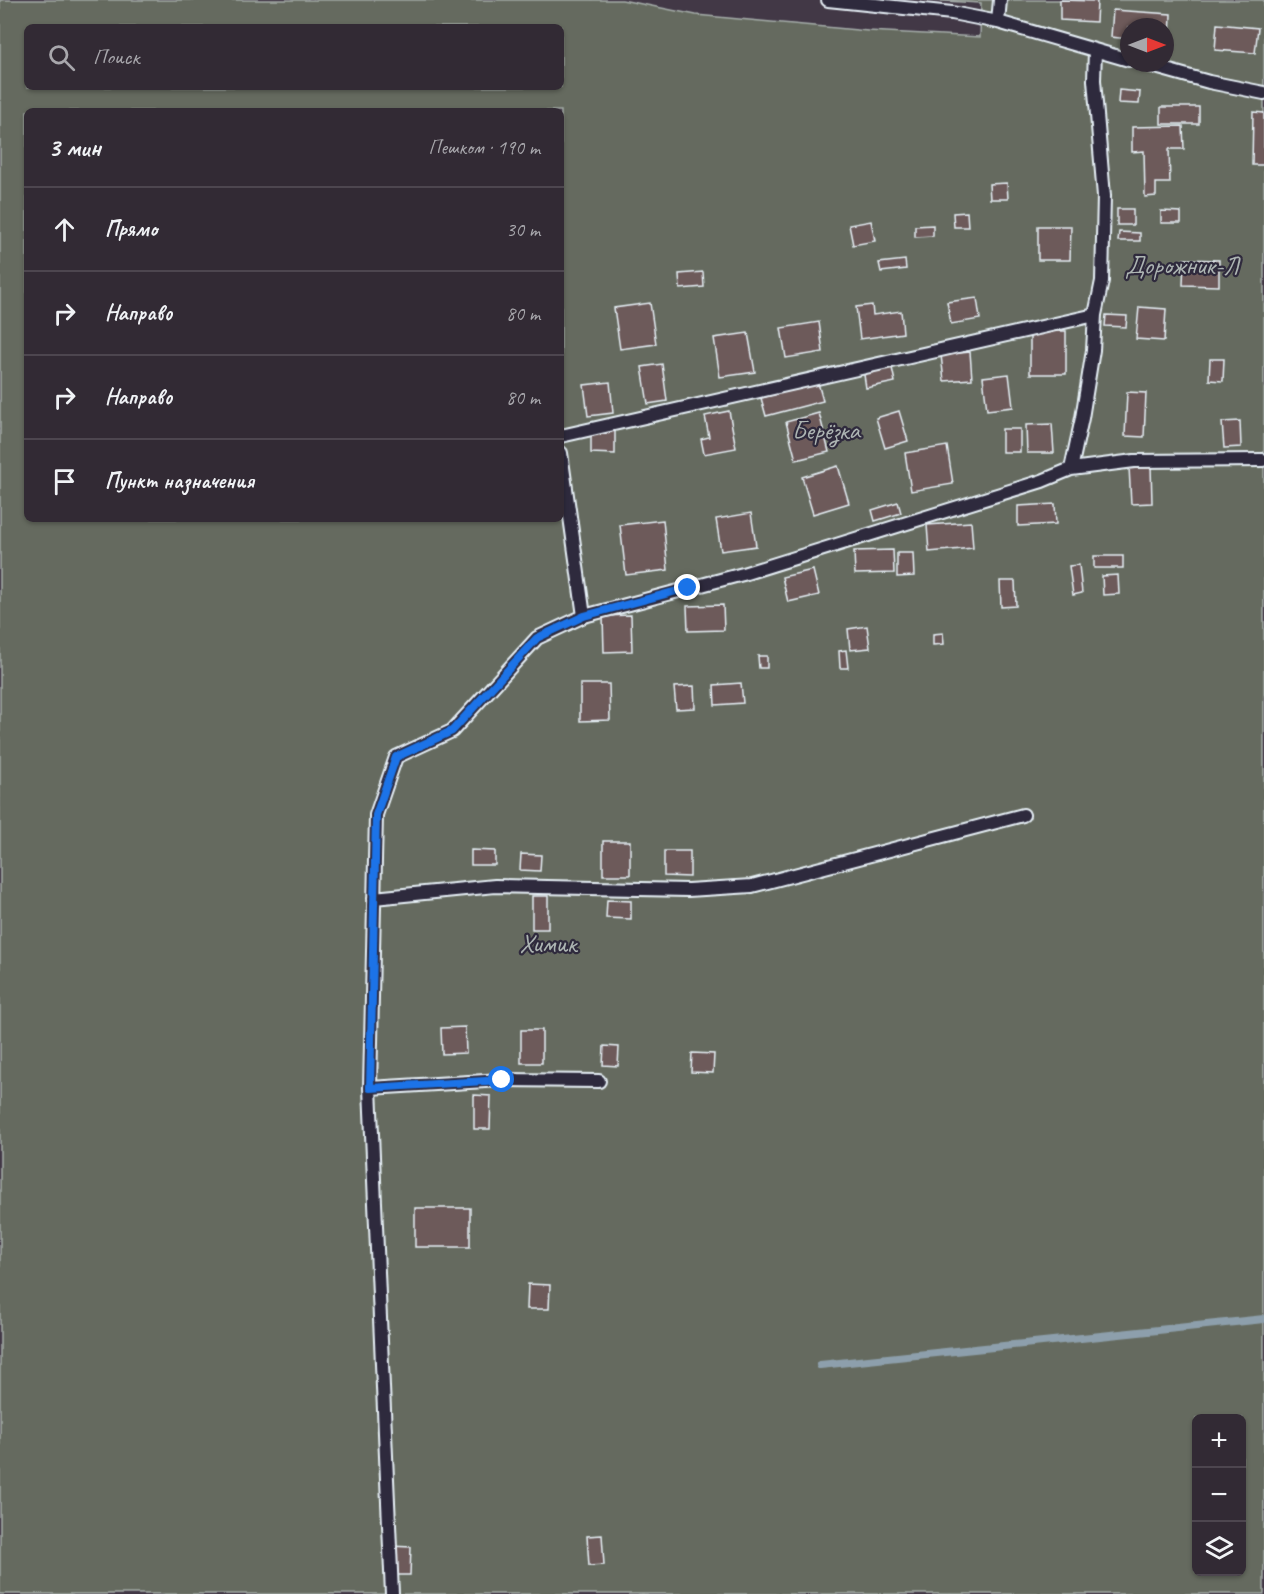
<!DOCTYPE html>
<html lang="ru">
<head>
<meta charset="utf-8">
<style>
	body { margin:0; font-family:Caveat,sans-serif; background:#3d3640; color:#f1f3f6 }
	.controls { position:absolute; right:18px; bottom:18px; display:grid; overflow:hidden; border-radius:9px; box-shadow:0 2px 4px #0004 }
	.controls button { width:54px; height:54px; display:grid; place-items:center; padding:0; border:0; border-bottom:2px solid #4d464f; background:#322a34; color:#f1f3f6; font:30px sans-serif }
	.compass { position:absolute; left:1120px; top:18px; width:54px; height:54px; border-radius:50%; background:#322a34; box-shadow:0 2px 4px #0004; rotate:90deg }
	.stop { position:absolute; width:18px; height:18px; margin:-14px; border:4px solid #1a73e8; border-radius:50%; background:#fff }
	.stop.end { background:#1a73e8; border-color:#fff; box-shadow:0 2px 6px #0008 }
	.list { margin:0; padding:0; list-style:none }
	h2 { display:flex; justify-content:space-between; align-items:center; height:78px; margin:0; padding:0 24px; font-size:26px }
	h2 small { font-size:20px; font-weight:400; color:#a8a7ac }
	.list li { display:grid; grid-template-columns:39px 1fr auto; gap:18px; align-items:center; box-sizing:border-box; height:84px; padding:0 24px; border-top:2px solid #4d464f }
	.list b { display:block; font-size:22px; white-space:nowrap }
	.list em { font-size:20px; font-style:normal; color:#a8a7ac }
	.icon { flex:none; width:33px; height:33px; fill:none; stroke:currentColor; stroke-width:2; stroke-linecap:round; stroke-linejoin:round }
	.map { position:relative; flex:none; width:1264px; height:1594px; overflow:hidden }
	.search { position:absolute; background:#322a34; box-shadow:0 2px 4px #0004; left:24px; top:24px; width:540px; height:66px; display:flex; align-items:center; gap:15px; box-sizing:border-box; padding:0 21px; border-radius:9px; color:#a8a7ac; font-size:22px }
	.panel { position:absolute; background:#322a34; box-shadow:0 2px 4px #0004; left:24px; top:108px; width:540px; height:414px; border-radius:9px }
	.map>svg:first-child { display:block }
	.green { fill:#656b5e; stroke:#a6aeab; stroke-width:1.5; fill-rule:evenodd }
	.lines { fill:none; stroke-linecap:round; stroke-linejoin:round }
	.stream { stroke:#8d9fac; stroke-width:8 }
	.building { fill:#6d5a5a; stroke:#e8f1f8; stroke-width:1.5 }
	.service-casing { stroke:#e8f1f8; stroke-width:16 }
	.service { stroke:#2f2a3d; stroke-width:12 }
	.route { stroke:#1a73e8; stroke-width:8 }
	.labels { text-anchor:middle; stroke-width:4.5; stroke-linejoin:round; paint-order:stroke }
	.park-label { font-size:26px; fill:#adb5b3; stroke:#2f2a3d }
</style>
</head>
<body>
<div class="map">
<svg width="1264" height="1594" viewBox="0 0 1264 1594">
	<rect width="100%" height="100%" fill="#423846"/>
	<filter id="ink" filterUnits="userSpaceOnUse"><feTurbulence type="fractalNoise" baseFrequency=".0167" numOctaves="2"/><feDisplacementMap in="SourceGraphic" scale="12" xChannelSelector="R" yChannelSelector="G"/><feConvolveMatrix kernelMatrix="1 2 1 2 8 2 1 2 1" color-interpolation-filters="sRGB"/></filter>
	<g filter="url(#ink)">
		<path class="green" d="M0 0H622L696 15 868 31 980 37 981 3 925 0H1264V1594H0ZM27 27H561V87H27ZM1129 27H1165V63H1129ZM27 111H561V519H27ZM1196 1418H1242V1572H1196Z"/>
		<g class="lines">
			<path class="stream" d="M820 1365 1264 1319"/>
		</g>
		<path class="building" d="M1060 0 1097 1 1096 22 1060 20Z
			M1113 10 1171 14 1170 41H1165V27H1129V39L1111 37Z
			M1217 24 1258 28 1255 53 1215 50Z
			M1119 90 1140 92 1139 104 1118 103Z
			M1161 107H1199V124H1161Z
			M1253 112 1264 113V165H1252Z
			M1183 126 1184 149H1169L1170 183H1156V196L1145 197 1144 151 1132 152V127Z
			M1007 183 1008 199H990L989 184Z
			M1117 209H1133V225H1117Z
			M1161 211 1181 212V223H1161Z
			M967 212 968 227H954L953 213Z
			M871 221 875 241 853 245 849 225Z
			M933 225V236L915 237V226Z
			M1038 226H1071L1070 260H1038Z
			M1119 232 1140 233V241H1118Z
			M1184 259 1219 260V286L1183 285Z
			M905 260 906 269 881 272 879 263Z
			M703 272 704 287 680 289 679 274Z
			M977 298 980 319 951 324 947 302Z
			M650 303 656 344 620 349 614 308Z
			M872 305 873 315 901 311 903 333 860 339 856 307Z
			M1139 307 1166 309 1164 341 1136 339Z
			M1106 315 1127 316 1126 327 1105 326Z
			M819 322 823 352 786 358 781 328Z
			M1030 331H1066V374H1030Z
			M748 333 755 372 720 377 714 338Z
			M970 352 972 379 944 381 941 355Z
			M1210 359H1224L1223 381 1209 380Z
			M891 363 895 382 866 388 863 368Z
			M662 364 667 401 648 404 642 367Z
			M1009 374 1013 407 987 410 983 377Z
			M610 382 613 413 588 416 584 385Z
			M818 383 823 401 766 416 761 398Z
			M1127 392 1146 393 1144 437 1125 436Z
			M729 411 736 448 704 454 701 439 709 437 705 416Z
			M899 411 908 441 885 448 876 418Z
			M819 413 829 452 796 460 786 422Z
			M1240 421 1241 447 1224 448 1222 422Z
			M1052 424 1054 453H1027L1026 425Z
			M1002 429H1020V452H1002Z
			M591 430H615V454L591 453Z
			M947 446 953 484 911 491 905 453Z
			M838 466 849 503 813 514 802 477Z
			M1151 466 1152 503 1131 504 1129 467Z
			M898 502 901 513 875 521 872 510Z
			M1055 504 1056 524 1018 526V506Z
			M751 513 756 546 721 551 716 519Z
			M663 520 668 570 626 575 620 525Z
			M971 522 973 548 929 552 927 525Z
			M893 550 894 573 855 574 854 551Z
			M897 553H913L914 576 897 577Z
			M1094 556H1123V568H1094Z
			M1079 565 1082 593 1073 595 1069 566Z
			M813 570 819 595 788 602 782 577Z
			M1118 575 1119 594 1103 595 1102 576Z
			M1000 581H1015L1016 606 1001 607Z
			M723 605 724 630 688 631 687 606Z
			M631 615 632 651 604 652 603 616Z
			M867 626 870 648 850 650 848 629Z
			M943 633 944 644 933 645V634Z
			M846 650 848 668H840L839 651Z
			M758 656H767V668H759Z
			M741 683 743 703 715 705 714 685Z
			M580 684H609L610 720 580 721Z
			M694 686 695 708 676 709 674 687Z
			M603 841H630V875H603Z
			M471 850 495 851V865H471Z
			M664 851H690V877L664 876Z
			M521 854 541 855 540 871 520 870Z
			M532 896H548V929H532Z
			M607 900 631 901V919L606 918Z
			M465 1027 466 1053 442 1054 441 1028Z
			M521 1030H542V1063H521Z
			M604 1046 619 1047 618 1066 603 1065Z
			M692 1053 714 1054 713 1073 691 1072Z
			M474 1095 491 1096 490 1129H474Z
			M415 1208H470V1247H415Z
			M528 1284 550 1285 549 1309H527Z
			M602 1535 604 1565 589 1566 587 1536Z
			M389 1546 411 1547 410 1575H388Z"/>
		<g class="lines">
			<g class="service-casing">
				<path id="service" d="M828 0 952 13 998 22 1000 0
					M998 22 1129 60
					M1141 63 1209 82 1264 93
					M561 436 1095 315
					M1071 469 1082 418 1093 350 1095 315 1102 281 1104 196 1094 80 1095 51
					M584 616 743 574 1042 481 1071 469 1134 461 1263 460
					M374 898 495 886 688 890 752 886 1023 815
					M370 1088 502 1080 599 1081
					M392 1594 370 1088 376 815 396 757 452 731 537 638 584 616 561 453"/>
			</g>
			<use href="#service" class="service"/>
		</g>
	</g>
	<g class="lines" filter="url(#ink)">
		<path class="route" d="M502 1080 370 1088 376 815 396 757 452 731 537 638 584 616 688 588"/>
	</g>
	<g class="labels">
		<g class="park-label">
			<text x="1182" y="274">Дорожник-Л</text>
			<text x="826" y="439">Берёзка</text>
			<text x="548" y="952">Химик</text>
		</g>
	</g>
</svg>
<div class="controls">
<button>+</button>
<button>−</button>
<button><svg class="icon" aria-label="layers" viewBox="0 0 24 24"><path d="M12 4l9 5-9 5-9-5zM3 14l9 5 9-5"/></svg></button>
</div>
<svg class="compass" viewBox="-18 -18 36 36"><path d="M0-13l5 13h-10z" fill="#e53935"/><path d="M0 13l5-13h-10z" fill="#a8a7ac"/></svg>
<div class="stop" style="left:502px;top:1080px"></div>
<div class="stop end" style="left:688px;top:588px"></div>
<div class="search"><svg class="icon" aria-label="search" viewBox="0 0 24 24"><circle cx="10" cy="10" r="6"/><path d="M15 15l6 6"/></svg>Поиск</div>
<section class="panel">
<h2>3 мин<small>Пешком · 190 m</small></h2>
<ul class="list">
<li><svg class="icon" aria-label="ahead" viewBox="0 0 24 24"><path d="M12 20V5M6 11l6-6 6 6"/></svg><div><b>Прямо</b></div><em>30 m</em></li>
<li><svg class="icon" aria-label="right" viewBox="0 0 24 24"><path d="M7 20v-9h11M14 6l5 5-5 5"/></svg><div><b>Направо</b></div><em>80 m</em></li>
<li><svg class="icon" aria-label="right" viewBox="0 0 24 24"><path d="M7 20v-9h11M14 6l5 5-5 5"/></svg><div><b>Направо</b></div><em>80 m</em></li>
<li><svg class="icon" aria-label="arrive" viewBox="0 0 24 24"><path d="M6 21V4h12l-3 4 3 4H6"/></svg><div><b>Пункт назначения</b></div></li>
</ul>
</section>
</div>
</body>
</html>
